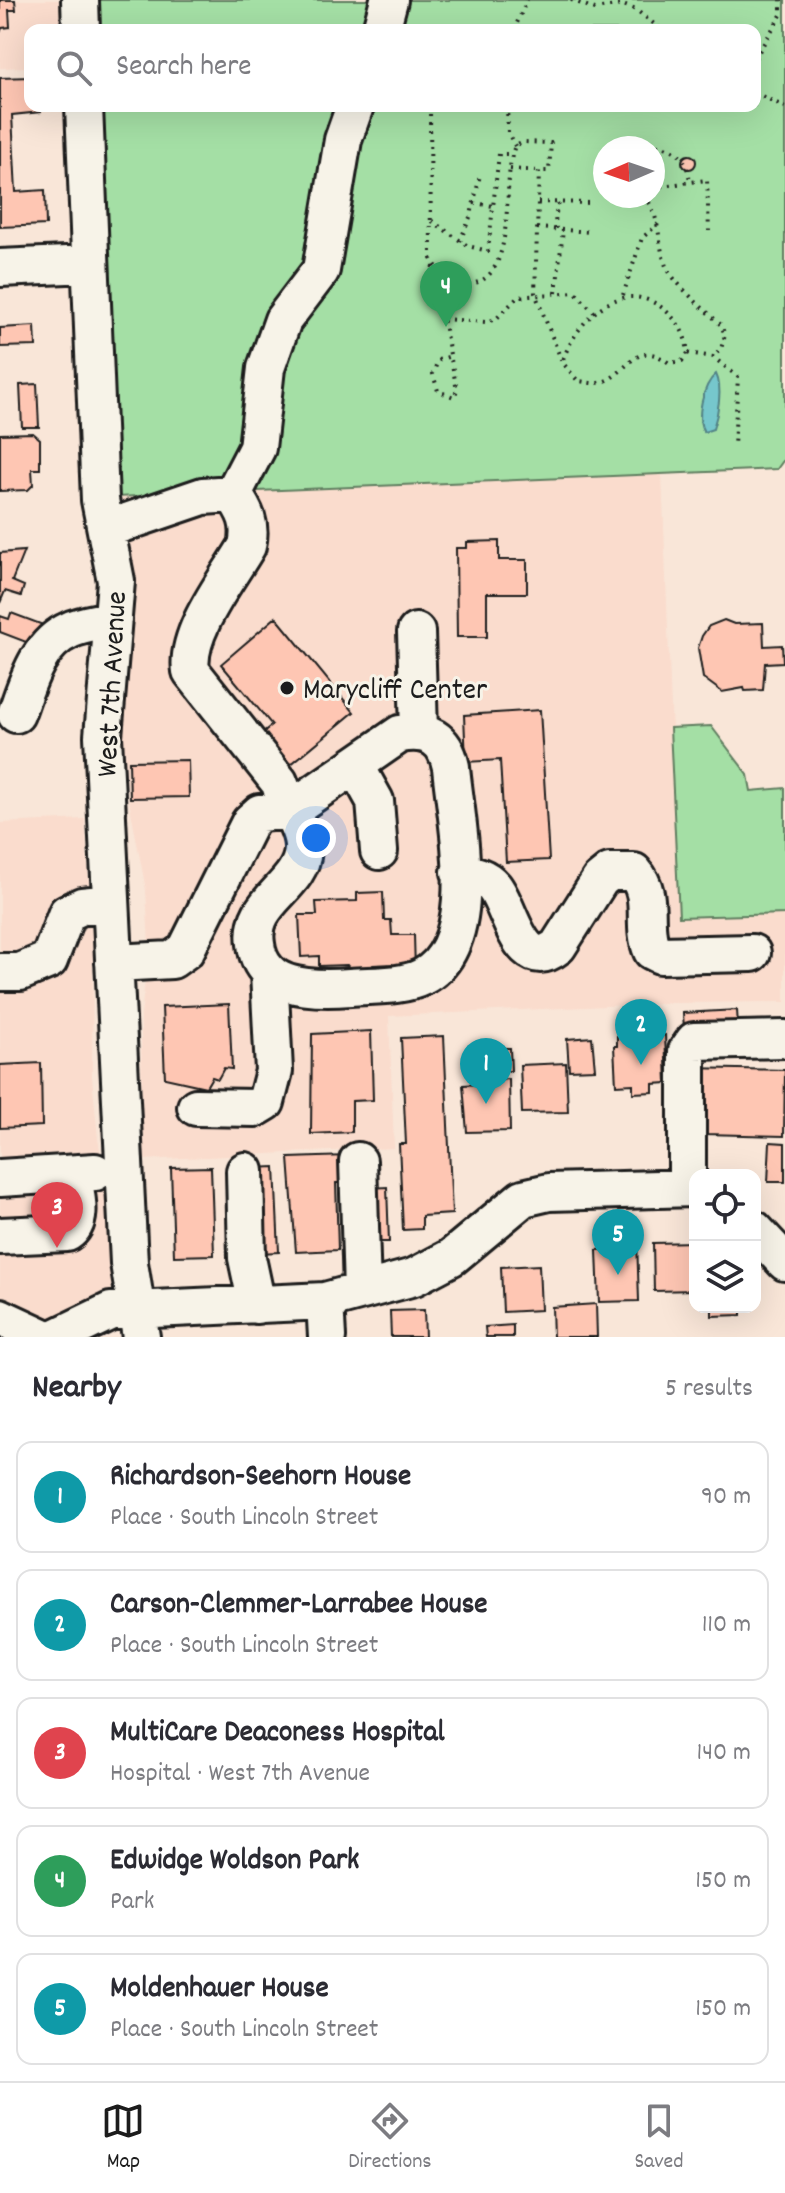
<!DOCTYPE html>
<html lang="en">
<head>
<meta charset="utf-8">
<style>
	body { margin:0; font-family:Dekko,sans-serif; background:#f2f2f3; color:#2b2b33 }
	.controls { position:absolute; right:24px; bottom:24px; display:grid; overflow:hidden; border-radius:16px; box-shadow:0 8px 32px #0002 }
	.controls button { width:72px; height:72px; display:grid; place-items:center; padding:0; border:0; border-bottom:2px solid #e1e1e2; background:#fff; color:#2b2b33; font:40px sans-serif }
	.compass { position:absolute; left:593px; top:136px; width:72px; height:72px; border-radius:50%; background:#fff; box-shadow:0 8px 32px #0002; rotate:268deg }
	.you { position:absolute; left:316px; top:838px; width:28px; height:28px; margin:-20px; border:6px solid #fff; border-radius:50%; background:#1a73e8; box-shadow:0 0 0 12px #1a73e833 }
	.badge { display:grid; place-items:center; width:52px; height:52px; border-radius:50%; background:#1c1c1c; color:#fff; font-size:26px; font-weight:700 }
	.pin { position:absolute; translate:-50% -66px; filter:drop-shadow(0 2px 4px #0008) }
	.pin::after { content:''; position:absolute; top:42px; width:28px; height:24px; background:inherit; clip-path:polygon(0 0,100% 0,50% 100%) }
	.list { margin:0; padding:0; list-style:none }
	h2 { display:flex; justify-content:space-between; align-items:center; height:104px; margin:0; padding:0 32px; font-size:34px }
	h2 small { font-size:26px; font-weight:400; color:#7c7c81 }
	.list li { display:grid; grid-template-columns:52px 1fr auto; gap:24px; align-items:center; box-sizing:border-box; height:112px; margin:0 16px 16px; padding:0 16px; border:2px solid #e1e1e2; border-radius:16px }
	.list b { display:block; font-size:30px; white-space:nowrap }
	.list p { margin:0; font-size:26px; white-space:nowrap; color:#7c7c81 }
	.list em { font-size:26px; font-style:normal; color:#7c7c81 }
	.icon { flex:none; width:44px; height:44px; fill:none; stroke:currentColor; stroke-width:2; stroke-linecap:round; stroke-linejoin:round }
	.map { position:relative; flex:none; width:785px; height:1337px; overflow:hidden }
	.search { position:absolute; background:#fff; box-shadow:0 8px 32px #0002; left:24px; right:24px; top:24px; height:88px; display:flex; align-items:center; gap:20px; box-sizing:border-box; padding:0 28px; border-radius:16px; color:#7c7c81; font-size:30px }
	.sheet { height:744px; background:#fff }
	nav { display:flex; justify-content:space-around; align-items:center; box-sizing:border-box; height:112px; border-top:2px solid #e1e1e2; background:#fff; font-size:22px; color:#7c7c81 }
	nav a { display:grid; justify-items:center; gap:4px }
	nav .on { color:#1c1c1c }
	.map>svg:first-child { display:block }
	.built { fill:#fadccd }
	.green { fill:#a4dfa5; stroke:#607e60; stroke-width:2; fill-rule:evenodd }
	.water { fill:#76c7cc; stroke:#528386; stroke-width:2 }
	.building { fill:#fec6b3; stroke:#1c1c1c; stroke-width:2 }
	.lines { fill:none; stroke-linecap:round; stroke-linejoin:round }
	.minor-casing { stroke:#1c1c1c; stroke-width:42 }
	.path { stroke:#1c1c1c; stroke-width:4; stroke-dasharray:2 6; stroke-linecap:butt }
	.minor { stroke:#f7f3e8; stroke-width:36 }
	.poi-dot { fill:#1c1c1c; stroke:#f7f3e8; stroke-width:3 }
	.labels { text-anchor:middle; stroke-width:6; stroke-linejoin:round; paint-order:stroke }
	.street-label { font-size:30px; fill:#1c1c1c; stroke:#f7f3e8 }
	.poi-label { font-size:30px; fill:#1c1c1c; stroke:#f7f3e8; text-anchor:start }
</style>
</head>
<body>
<div class="map">
<svg width="785" height="1337" viewBox="0 0 785 1337">
	<rect width="100%" height="100%" fill="#f9e6d8"/>
	<filter id="ink" filterUnits="userSpaceOnUse"><feTurbulence type="fractalNoise" baseFrequency=".0125" numOctaves="2"/><feDisplacementMap in="SourceGraphic" scale="16" xChannelSelector="R" yChannelSelector="G"/><feConvolveMatrix kernelMatrix="1 2 1 2 8 2 1 2 1" color-interpolation-filters="sRGB"/></filter>
	<g filter="url(#ink)">
		<path class="built" d="M0 0H61L62 30H30V67L0 68Z
			M662 474 679 917 785 914V1002L672 1003 389 1016 394 1148 142 1160 141 1015 149 946 146 890 129 801 123 747 115 497Z
			M85 819 93 953 92 1076 98 1139 113 1219 116 1277 110 1297 53 1324 0 1301V823Z"/>
		<path class="green" d="M93 0H785V458L777 469 115 497 98 106H755V30H95ZM605 148H653V196H605Z
			M711 726 748 775 751 791 785 788V914L679 917 670 728Z"/>
		<path class="water" d="M716 374C723 388 718 414 713 429L704 432C695 418 703 385 716 374Z"/>
		<path class="building" d="M0 0H15L16 10H9L10 27 2 28 0 33Z
			M30 77V106H41V112L12 115 16 192 45 190 46 225 0 227V78Z
			M682 162a7 7 0 1 1 14 0a7 7 0 1 1-14 0Z
			M35 326 36 346 0 347V328Z
			M37 384 39 427H22L20 385Z
			M33 433 40 439V469H32L33 485 28 490 0 491V434Z
			M499 541V560H527V593H487V637H457L456 548H467V542Z
			M24 551 12 581 24 586 21 596 5 591 0 603V553Z
			M11 613 54 629 26 642 0 632V616L9 619Z
			M276 617 354 712 290 765 262 733 272 725 221 664Z
			M724 620 734 624 763 623 764 646 782 645 783 662 765 663 763 690 745 691 744 688 722 692 703 678 698 648 702 636 709 626Z
			M540 710 549 860 506 862 500 760 466 762 464 715Z
			M188 760 189 797 130 798 129 761Z
			M383 892 384 920H391L392 935H414L415 971 392 972V964L373 965 365 973 354 974 347 965 319 966V956L301 957 299 915H317L316 902 357 901V893Z
			M229 1004 232 1069 224 1068 218 1079 212 1077 206 1087 165 1078 162 1007Z
			M737 1010 738 1026 684 1029 683 1013Z
			M371 1031 373 1100 352 1101V1132L311 1134 312 1034Z
			M665 1035 667 1083 653 1084V1092L633 1093V1084L616 1085 614 1046H617V1036Z
			M444 1036 452 1214 422 1216V1229L403 1230 399 1144H406L401 1038Z
			M592 1037 595 1069 569 1070 567 1039Z
			M492 1048H510L511 1071H492Z
			M41 1063 42 1126 0 1128V1065Z
			M566 1063 568 1112 522 1113 520 1065Z
			M689 1068 785 1070 784 1136 705 1134V1112H695Z
			M509 1079 510 1131 467 1132 463 1085 479 1084V1080Z
			M770 1142 785 1143V1182H768Z
			M348 1156 349 1183H336L338 1250 296 1252 289 1158Z
			M211 1167 214 1255 174 1256 171 1168Z
			M275 1167 279 1252 258 1253 253 1168Z
			M387 1187 389 1242H374L371 1188Z
			M637 1240 639 1301 599 1302 597 1250 611 1249V1241Z
			M695 1242V1290L654 1291 653 1243Z
			M539 1265 541 1310 503 1312 501 1267Z
			M596 1304 597 1337H553L552 1307Z
			M712 1307H741V1315L712 1316Z
			M424 1310 425 1337H391L390 1311Z
			M513 1325V1337H486L485 1327Z"/>
		<g class="lines">
			<g class="minor-casing">
				<path id="minor" d="M80 0 81 30
					M381 30 389 0
					M84 106 100 500 116 581 103 736 129 1263 141 1337
					M0 268 89 264
					M106 529 203 496 233 494 257 448 266 368 283 320 321 270 343 140 355 106
					M416 632 419 731
					M16 714C27 684 37 644 70 630 82 624 99 623 113 619
					M355 765 375 801 379 851
					M460 872C473 874 485 876 494 887 511 908 520 977 558 946L600 880 610 872H634C656 897 640 924 652 951L660 955 752 953
					M114 963 172 960 186 950 250 822 260 813 290 810C296 821 304 837 303 850 300 889 249 900 256 944 257 953 261 964 268 971 285 990 326 989 350 987 372 985 402 987 422 977 484 946 456 823 451 767 445 738 428 729 400 734L290 810 279 782 191 671C185 632 228 579 247 546 252 524 245 511 233 494
					M0 972H20L49 960 67 913 82 906 111 903
					M196 1107 256 1108 266 1102 274 1071 269 973
					M358 1161 362 1291
					M245 1171 247 1258 257 1305
					M0 1178 95 1172
					M687 1187V1051L694 1041 785 1039
					M755 1230 785 1262
					M0 1236 67 1233C85 1221 75 1193 73 1175
					M325 1301 327 1337
					M0 1317 43 1337
					M57 1337 111 1311 325 1301 414 1277 452 1257 523 1198 549 1192 695 1188"/>
			</g>
			<path class="path" d="M571 0 595 9 623 5 636 10 662 30
				M514 30 527 0
				M755 58 781 15V0
				M755 93 785 107
				M430 106 431 258 457 390 454 397 438 391 433 374 438 360 451 356
				M507 106 508 133 515 146
				M641 148C669 141 687 153 690 182
				M510 169 539 171
				M653 187 707 180 709 231
				M644 196C661 215 657 240 665 263 670 281 707 311 721 325L725 335 721 349 713 357
				M538 202 593 203
				M474 203 493 206
				M432 221 468 246 488 251 499 154H511
				M537 228 591 232
				M556 229 555 216 559 203
				M460 241 471 215 480 175
				M431 258C440 273 451 286 470 284 520 278 500 180 515 146L524 142 551 143 549 171H539L535 293 562 362 578 381C583 381 591 384 597 383 628 379 633 335 669 363L682 361 688 353C686 335 679 322 665 310 620 274 577 320 562 362
				M556 293 563 230
				M623 295 642 238 658 224
				M443 319 486 322 496 319 518 297 575 292 595 313
				M688 353 713 357 738 377 734 446"/>
			<use href="#minor" class="minor"/>
		</g>
	</g>
	<circle class="poi-dot" cx="287" cy="688" r="8"/>
	<g class="labels">
		<g class="street-label">
			<text transform="translate(110 684) rotate(-87)" y="10">West 7th Avenue</text>
		</g>
		<g class="poi-label">
			<text x="303" y="698">Marycliff Center</text>
		</g>
	</g>
</svg>
<div class="controls">
<button><svg class="icon" aria-label="locate" viewBox="0 0 24 24"><circle cx="12" cy="12" r="6"/><path d="M12 2v4M12 18v4M2 12h4M18 12h4"/></svg></button>
<button><svg class="icon" aria-label="layers" viewBox="0 0 24 24"><path d="M12 4l9 5-9 5-9-5zM3 14l9 5 9-5"/></svg></button>
</div>
<svg class="compass" viewBox="-18 -18 36 36"><path d="M0-13l5 13h-10z" fill="#e53935"/><path d="M0 13l5-13h-10z" fill="#7c7c81"/></svg>
<div class="you"></div>
<div class="pin badge" style="left:486px;top:1104px;background:#0f9aa8">1</div>
<div class="pin badge" style="left:641px;top:1065px;background:#0f9aa8">2</div>
<div class="pin badge" style="left:57px;top:1248px;background:#e0444e">3</div>
<div class="pin badge" style="left:446px;top:327px;background:#2e9e5b">4</div>
<div class="pin badge" style="left:618px;top:1275px;background:#0f9aa8">5</div>
<div class="search"><svg class="icon" aria-label="search" viewBox="0 0 24 24"><circle cx="10" cy="10" r="6"/><path d="M15 15l6 6"/></svg>Search here</div>
</div>
<section class="sheet">
<h2>Nearby<small>5 results</small></h2>
<ul class="list">
<li><span class="badge" style="background:#0f9aa8">1</span><div><b>Richardson-Seehorn House</b><p>Place · South Lincoln Street</p></div><em>90 m</em></li>
<li><span class="badge" style="background:#0f9aa8">2</span><div><b>Carson-Clemmer-Larrabee House</b><p>Place · South Lincoln Street</p></div><em>110 m</em></li>
<li><span class="badge" style="background:#e0444e">3</span><div><b>MultiCare Deaconess Hospital</b><p>Hospital · West 7th Avenue</p></div><em>140 m</em></li>
<li><span class="badge" style="background:#2e9e5b">4</span><div><b>Edwidge Woldson Park</b><p>Park</p></div><em>150 m</em></li>
<li><span class="badge" style="background:#0f9aa8">5</span><div><b>Moldenhauer House</b><p>Place · South Lincoln Street</p></div><em>150 m</em></li>
</ul>
</section>
<nav>
<a class="on"><svg class="icon" aria-label="map" viewBox="0 0 24 24"><path d="M3 6l6-2 6 2 6-2v14l-6 2-6-2-6 2zM9 4v14M15 6v14"/></svg>Map</a>
<a><svg class="icon" aria-label="directions" viewBox="0 0 24 24"><path d="M12 3l9 9-9 9-9-9zM9 14v-3h6M13 9l2 2-2 2"/></svg>Directions</a>
<a><svg class="icon" aria-label="saved" viewBox="0 0 24 24"><path d="M7 4h10v16l-5-4-5 4z"/></svg>Saved</a>
</nav>
</body>
</html>
